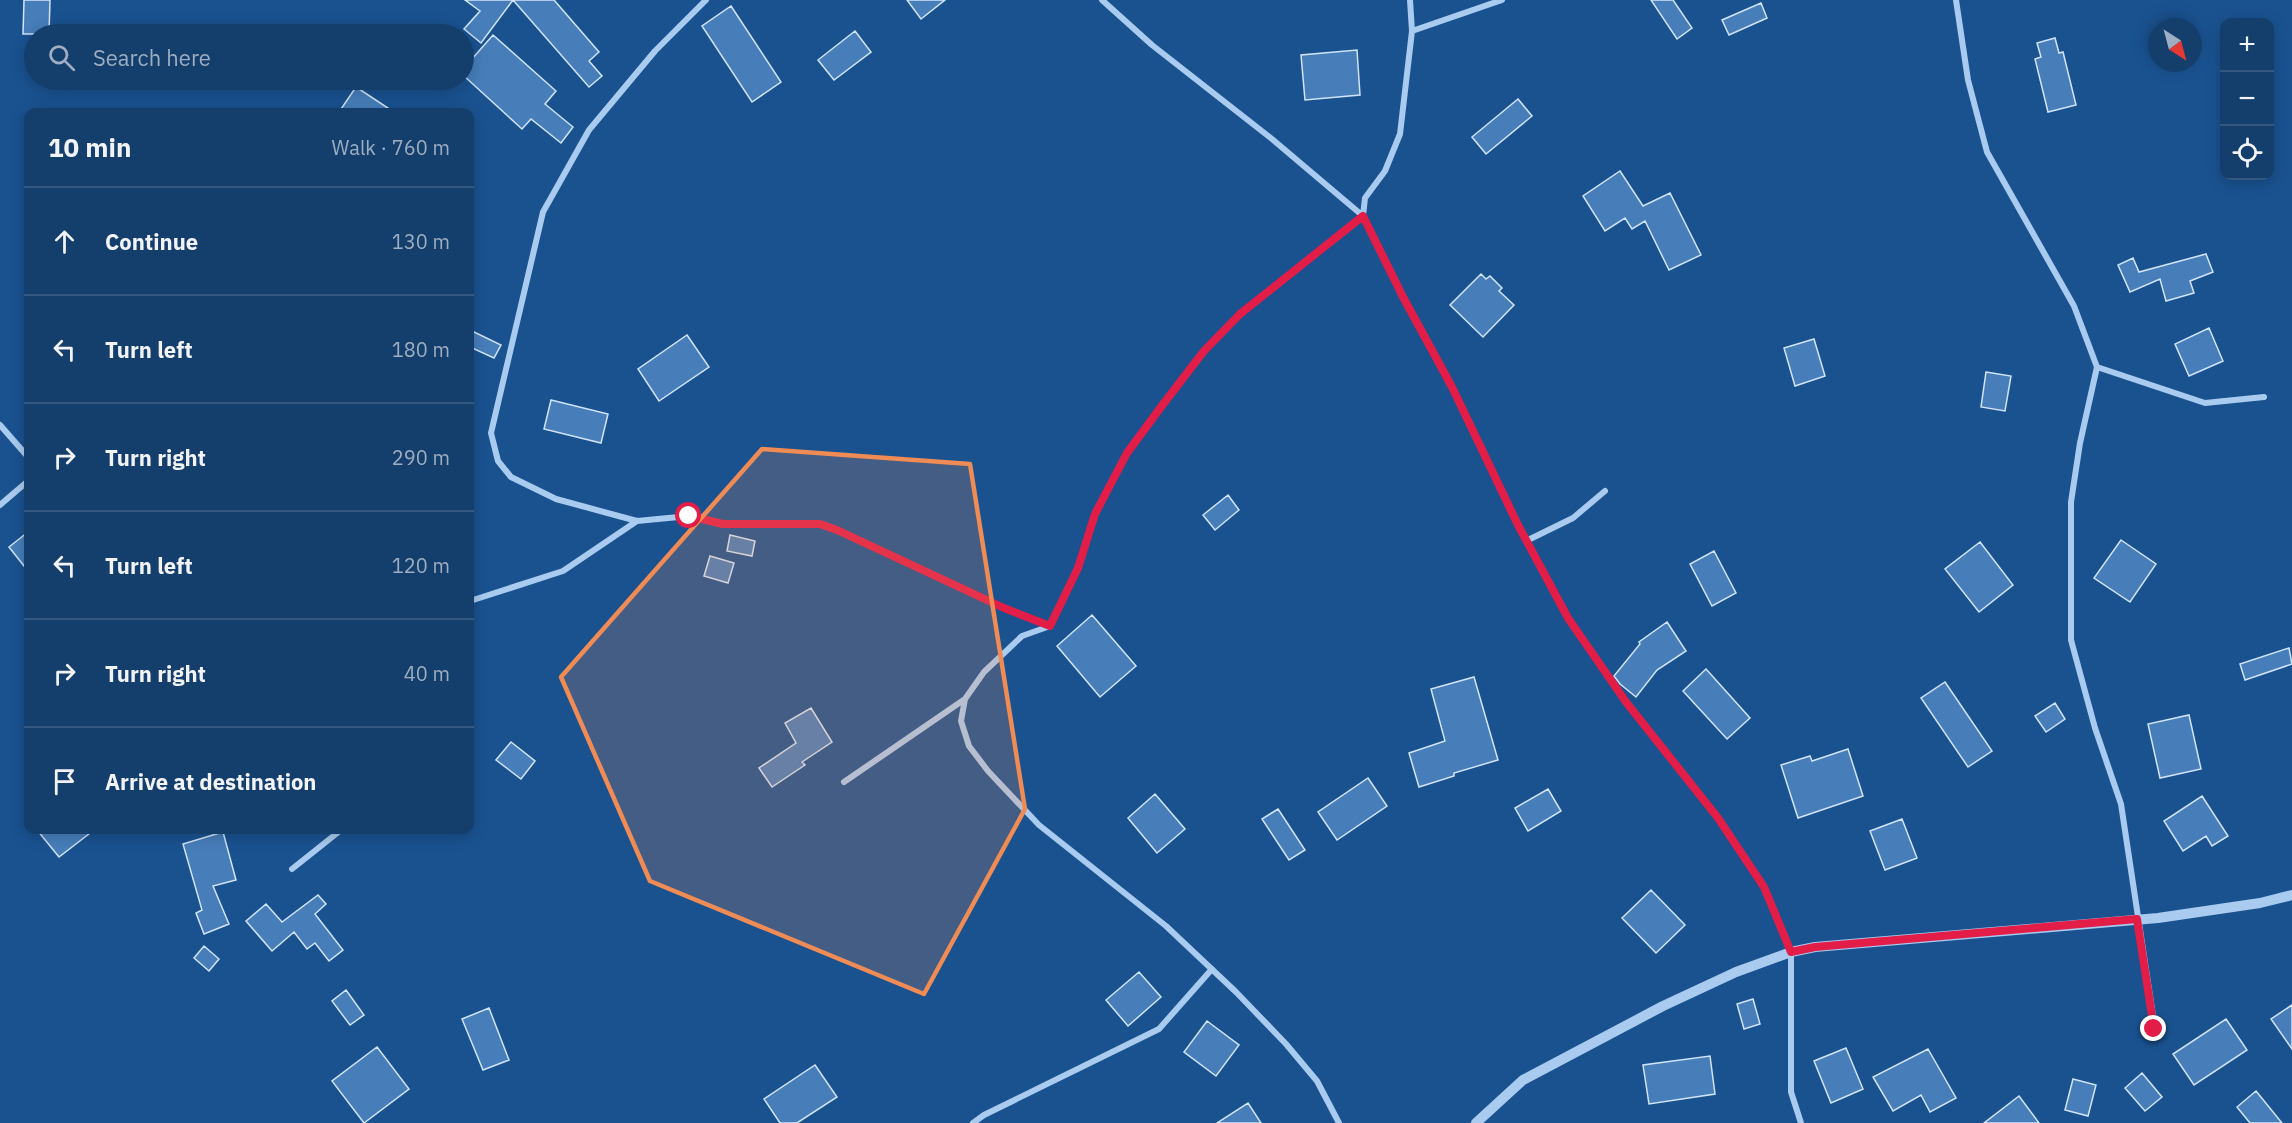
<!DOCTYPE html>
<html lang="en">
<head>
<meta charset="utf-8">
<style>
	body { margin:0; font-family:"IBM Plex Sans",sans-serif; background:#214974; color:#f1f3f6 }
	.controls { position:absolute; right:18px; top:18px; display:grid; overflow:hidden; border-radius:12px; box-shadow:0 3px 15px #0003 }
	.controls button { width:54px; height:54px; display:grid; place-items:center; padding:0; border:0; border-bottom:2px solid #33577f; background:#143e6c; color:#f1f3f6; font:30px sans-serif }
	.compass { position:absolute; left:2148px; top:18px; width:54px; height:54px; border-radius:50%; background:#143e6c; box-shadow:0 3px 15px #0003; rotate:144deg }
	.stop { position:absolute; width:18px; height:18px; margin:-14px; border:4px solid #e11d48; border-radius:50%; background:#fff }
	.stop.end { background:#e11d48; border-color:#fff; box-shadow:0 2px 6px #0008 }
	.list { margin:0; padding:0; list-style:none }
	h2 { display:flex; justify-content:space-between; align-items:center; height:78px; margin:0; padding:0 24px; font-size:26px }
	h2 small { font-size:20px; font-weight:400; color:#9daec2 }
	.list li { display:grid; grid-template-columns:39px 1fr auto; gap:18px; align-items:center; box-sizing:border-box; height:108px; padding:0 24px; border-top:2px solid #33577f }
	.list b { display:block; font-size:22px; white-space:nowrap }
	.list em { font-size:20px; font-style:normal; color:#9daec2 }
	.icon { flex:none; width:33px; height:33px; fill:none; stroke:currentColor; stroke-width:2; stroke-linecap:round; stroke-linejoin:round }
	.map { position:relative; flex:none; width:2292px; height:1123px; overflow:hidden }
	.search { position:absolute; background:#143e6c; box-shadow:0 3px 15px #0003; left:24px; top:24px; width:450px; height:66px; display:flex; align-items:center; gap:15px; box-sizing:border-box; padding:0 21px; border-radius:33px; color:#9daec2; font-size:22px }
	.panel { position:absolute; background:#143e6c; box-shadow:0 3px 15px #0003; left:24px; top:108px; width:450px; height:726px; border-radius:12px }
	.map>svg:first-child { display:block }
	.building { fill:#477eba; stroke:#d0e4fa; stroke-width:1.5 }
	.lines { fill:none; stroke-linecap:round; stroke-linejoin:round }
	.minor { stroke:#a9cbef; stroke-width:6 }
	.tertiary { stroke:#a9cbef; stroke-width:10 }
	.route { stroke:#e11d48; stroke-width:8 }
	.marked { fill:#ef8b55; fill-opacity:0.2; stroke:#ef8b55; stroke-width:4.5; stroke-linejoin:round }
</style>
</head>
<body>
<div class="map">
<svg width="2292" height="1123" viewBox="0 0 2292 1123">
	<rect width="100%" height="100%" fill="#1a5290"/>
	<path class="building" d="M24 0H50L49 34H23Z
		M465 0H513L481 43 464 29 480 11Z
		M513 0H554L599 52 589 61 602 76 589 87Z
		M907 0H945L921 19Z
		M1651 0H1673L1692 28 1677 39Z
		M1761 3 1767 18 1729 35 1722 20Z
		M731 6 781 82 752 102 702 26Z
		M855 31 871 52 834 80 818 60Z
		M493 35 556 91 545 104 573 127 561 143 531 119 522 129 464 76V68Z
		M2055 38 2059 53 2063 52 2076 105 2048 112 2035 59 2041 57 2037 43Z
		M1357 50 1360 95 1305 100 1301 55Z
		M356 87 394 112H339Z
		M1518 99 1532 116 1486 154 1472 137Z
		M1620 171 1643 206 1670 193 1701 255 1669 270 1645 221 1632 229 1625 218 1605 231 1583 196Z
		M2206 254 2213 272 2190 281 2194 293 2166 301 2160 279 2130 292 2118 265 2133 258 2139 272Z
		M1481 274 1486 279 1490 276 1502 288 1499 291 1514 305 1483 337 1450 305Z
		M2209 328 2223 361 2189 376 2175 344Z
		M470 330 501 345 494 358 470 347Z
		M687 335 709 367 659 401 638 369Z
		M1814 339 1825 376 1795 386 1784 348Z
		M1986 372 2011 376 2005 411 1981 407Z
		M551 400 608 414 601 443 544 429Z
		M1228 495 1239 510 1215 530 1203 515Z
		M28 532V571L9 547Z
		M730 535 755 541 752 556 727 551Z
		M2121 540 2156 564 2130 602 2094 578Z
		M1980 542 2013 585 1979 612 1945 569Z
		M1714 551 1736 593 1712 606 1690 564Z
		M710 556 734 563 728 583 704 576Z
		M1092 615 1136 666 1100 697 1057 646Z
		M1667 622 1686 651 1657 670 1636 697 1620 684 1614 676 1640 644 1639 642Z
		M2289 648 2292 664 2245 680 2240 664Z
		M1706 669 1750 718 1727 739 1683 691Z
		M1474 677 1498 760 1454 773V776L1419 787 1409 753 1445 741 1431 689Z
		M1945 682 1992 751 1968 767 1921 698Z
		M2055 703 2065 719 2046 732 2035 716Z
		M811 708 832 742 802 762 805 765 772 787 759 768 796 743 785 723Z
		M2189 715 2201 769 2160 778 2148 724Z
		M511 742 535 761 521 779 496 760Z
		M1848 749 1863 796 1798 818 1781 765 1810 756 1812 761Z
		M1368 778 1387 806 1337 840 1318 812Z
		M1548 789 1561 811 1528 831 1515 808Z
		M1155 794 1185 829 1157 853 1128 818Z
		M2202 796 2228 836 2212 846 2206 836 2183 851 2164 821Z
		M1278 809 1305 850 1289 860 1262 819Z
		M1902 819 1917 858 1885 870 1870 831Z
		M37 830H94L59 857Z
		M223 832 236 880 213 886 229 924 204 934 196 913 202 910 183 844Z
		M1651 890 1685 925 1656 953 1622 918Z
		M318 895 326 904 315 914 343 950 329 961 315 943 307 949 294 932 272 951 246 921 266 904 282 922Z
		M204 946 219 959 209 971 194 958Z
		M1139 972 1161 997 1128 1026 1106 1000Z
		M346 990 364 1015 350 1025 332 1001Z
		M1753 999 1760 1024 1744 1029 1737 1004Z
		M2292 1005V1049L2271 1019Z
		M489 1008 509 1060 483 1070 462 1019Z
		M2226 1019 2247 1050 2194 1085 2173 1054Z
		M1207 1021 1239 1045 1216 1076 1184 1052Z
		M377 1047 409 1089 364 1123 332 1081Z
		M1846 1048 1863 1089 1831 1103 1814 1061Z
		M1928 1049 1956 1098 1930 1112 1921 1095 1893 1111 1873 1077Z
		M1710 1056 1715 1094 1649 1104 1643 1065Z
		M815 1065 837 1097 797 1123H780L764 1099Z
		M2142 1073 2162 1097 2145 1111 2125 1088Z
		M2073 1079 2096 1085 2088 1116 2065 1110Z
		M2256 1091 2282 1123H2250L2237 1107Z
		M2019 1096 2039 1123H1984Z
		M1248 1103 1261 1123H1217Z"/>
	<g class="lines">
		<path class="minor" d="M706 0 655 51 589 130 543 212 491 433 498 461 511 477 556 499 637 521 689 516 723 524H820L837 530 1004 608 1049 626
			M1102 0 1152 45 1272 139 1363 216 1403 297 1452 387 1518 525 1568 618 1626 702 1718 818 1764 887 1791 952V1092L1801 1123
			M1956 0 1968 80 1987 152 2074 306 2097 367 2080 443 2071 502V640L2095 728 2121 804 2155 1029
			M1412 31 1502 0
			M2097 367 2205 403 2264 397
			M0 425 28 457
			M0 505 28 481
			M1526 541 1573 518 1605 491
			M470 601 563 571 637 521
			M844 782 965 699
			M292 869 341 830
			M973 1123 984 1115 1159 1029 1212 969
			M1339 1123 1317 1081 1286 1044 1236 992 1166 926 1039 825 988 771 969 746 961 721 965 699 984 672 1022 636 1050 626 1078 568 1095 514 1127 453 1164 403 1204 351 1240 314 1363 216 1365 198 1385 171 1400 134 1412 31 1410 0"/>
		<path class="tertiary" d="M1476 1123 1523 1080 1663 1006 1736 972 1791 952 1815 947 2158 918 2260 903 2292 895"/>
	</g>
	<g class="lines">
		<path class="route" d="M689 516 723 524H820L837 530 1004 608 1050 626 1078 568 1095 514 1127 453 1164 403 1204 351 1240 314 1363 216 1403 297 1452 387 1518 525 1568 618 1626 702 1718 818 1764 887 1791 952 1815 947 2137 919 2154 1029"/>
	</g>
	<path class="marked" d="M762 449 970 464 1025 809 924 994 650 881 561 677Z"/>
</svg>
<div class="controls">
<button>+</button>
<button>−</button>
<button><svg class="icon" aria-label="locate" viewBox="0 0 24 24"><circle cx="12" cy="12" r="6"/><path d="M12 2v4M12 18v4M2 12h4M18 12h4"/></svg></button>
</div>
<svg class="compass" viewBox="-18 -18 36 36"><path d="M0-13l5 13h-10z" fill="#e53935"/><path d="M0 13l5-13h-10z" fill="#9daec2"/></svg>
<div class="stop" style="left:689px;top:516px"></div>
<div class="stop end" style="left:2154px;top:1029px"></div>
<div class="search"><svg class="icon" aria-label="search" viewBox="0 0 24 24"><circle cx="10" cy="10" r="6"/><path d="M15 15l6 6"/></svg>Search here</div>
<section class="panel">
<h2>10 min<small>Walk · 760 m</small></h2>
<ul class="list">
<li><svg class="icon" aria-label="ahead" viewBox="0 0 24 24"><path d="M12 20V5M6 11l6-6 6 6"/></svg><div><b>Continue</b></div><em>130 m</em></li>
<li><svg class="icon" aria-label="left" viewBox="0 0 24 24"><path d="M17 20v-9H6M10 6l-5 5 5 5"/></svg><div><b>Turn left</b></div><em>180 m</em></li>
<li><svg class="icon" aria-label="right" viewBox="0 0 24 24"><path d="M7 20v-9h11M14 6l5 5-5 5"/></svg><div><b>Turn right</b></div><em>290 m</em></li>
<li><svg class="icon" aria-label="left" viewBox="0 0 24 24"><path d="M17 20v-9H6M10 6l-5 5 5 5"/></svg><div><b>Turn left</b></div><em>120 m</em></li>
<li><svg class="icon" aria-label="right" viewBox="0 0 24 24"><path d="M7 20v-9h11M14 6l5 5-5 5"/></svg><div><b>Turn right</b></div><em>40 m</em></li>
<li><svg class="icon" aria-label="arrive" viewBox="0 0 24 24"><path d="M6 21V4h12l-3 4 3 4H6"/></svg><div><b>Arrive at destination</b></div></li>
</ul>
</section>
</div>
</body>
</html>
